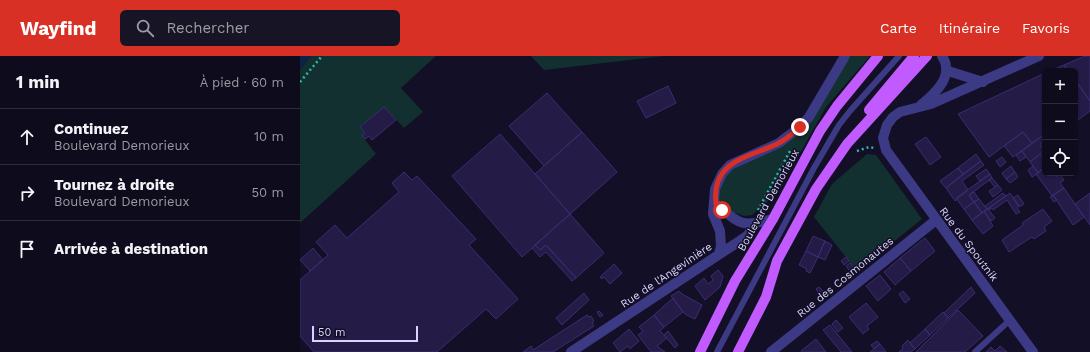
<!DOCTYPE html>
<html lang="fr">
<head>
<meta charset="utf-8">
<style>
	body { margin:0; font-family:"Work Sans",sans-serif; background:#171425; color:#f1f3f6 }
	.controls { position:absolute; right:12px; top:12px; display:grid; overflow:hidden; border-radius:6px; box-shadow:0 1px 3px #0004 }
	.controls button { width:36px; height:36px; display:grid; place-items:center; padding:0; border:0; border-bottom:1px solid #2e2b3b; background:#0e0b1c; color:#f1f3f6; font:20px sans-serif }
	.scale { position:absolute; left:12px; bottom:10px; width:106px; box-sizing:border-box; padding-left:4px; border:2px solid #d9d4ff; border-top:0; font-size:11px; line-height:14px; white-space:nowrap; color:#d9d4ff; -webkit-text-stroke:3px #130f26; paint-order:stroke }
	.stop { position:absolute; width:12px; height:12px; margin:-9px; border:3px solid #d93025; border-radius:50%; background:#fff }
	.stop.end { background:#d93025; border-color:#fff; box-shadow:0 1px 4px #0008 }
	.list { margin:0; padding:0; list-style:none }
	h2 { display:flex; justify-content:space-between; align-items:center; height:52px; margin:0; padding:0 16px; font-size:17px }
	h2 small { font-size:13px; font-weight:400; color:#9b9ba3 }
	.list li { display:grid; grid-template-columns:26px 1fr auto; gap:12px; align-items:center; box-sizing:border-box; height:56px; padding:0 16px; border-top:1px solid #2e2b3b }
	.list b { display:block; font-size:15px; white-space:nowrap }
	.list p { margin:0; font-size:13px; white-space:nowrap; color:#9b9ba3 }
	.list em { font-size:13px; font-style:normal; color:#9b9ba3 }
	.icon { flex:none; width:22px; height:22px; fill:none; stroke:currentColor; stroke-width:2; stroke-linecap:round; stroke-linejoin:round }
	.map { position:relative; flex:none; width:790px; height:296px; overflow:hidden }
	header { display:flex; align-items:center; gap:24px; box-sizing:border-box; height:56px; padding:0 20px; background:#d93025; color:#fff }
	header strong { font-size:19px }
	nav { display:flex; gap:22px; margin-inline-start:auto; font-size:14px }
	.search { width:280px; height:36px; background:#171425; display:flex; align-items:center; gap:10px; box-sizing:border-box; padding:0 14px; border-radius:6px; color:#9b9ba3; font-size:15px }
	main { display:flex }
	aside { flex:1; background:#0e0b1c }
	.map>svg:first-child { display:block }
	.green { fill:#12302f }
	.water { fill:#0c2248 }
	.building { fill:#241b47; stroke:#3b2d73 }
	.lines { fill:none; stroke-linecap:round; stroke-linejoin:round }
	.path { stroke:#2fb8b0; stroke-width:2.5; stroke-dasharray:2 3; stroke-linecap:butt }
	.service { stroke:#3d3a85; stroke-width:6 }
	.minor { stroke:#3d3a85; stroke-width:10 }
	.primary { stroke:#c25bff; stroke-width:10 }
	.route { stroke:#d93025; stroke-width:5 }
	.labels { text-anchor:middle; stroke-width:3; stroke-linejoin:round; paint-order:stroke }
	.street-label { font-size:11px; fill:#d9d4ff; stroke:#130f26 }
</style>
</head>
<body>
<header>
<strong>Wayfind</strong>
<div class="search"><svg class="icon" aria-label="search" viewBox="0 0 24 24"><circle cx="10" cy="10" r="6"/><path d="M15 15l6 6"/></svg>Rechercher</div>
<nav><a>Carte</a><a>Itinéraire</a><a>Favoris</a></nav>
</header>
<main>
<aside>
<h2>1 min<small>À pied · 60 m</small></h2>
<ul class="list">
<li><svg class="icon" aria-label="ahead" viewBox="0 0 24 24"><path d="M12 20V5M6 11l6-6 6 6"/></svg><div><b>Continuez</b><p>Boulevard Demorieux</p></div><em>10 m</em></li>
<li><svg class="icon" aria-label="right" viewBox="0 0 24 24"><path d="M7 20v-9h11M14 6l5 5-5 5"/></svg><div><b>Tournez à droite</b><p>Boulevard Demorieux</p></div><em>50 m</em></li>
<li><svg class="icon" aria-label="arrive" viewBox="0 0 24 24"><path d="M6 21V4h12l-3 4 3 4H6"/></svg><div><b>Arrivée à destination</b></div></li>
</ul>
</aside>
<div class="map">
<svg width="790" height="296" viewBox="0 0 790 296">
	<rect width="100%" height="100%" fill="#130f26"/>
	<path class="green" d="M11 0H136L101 32 123 56 104 72 84 51 61 71 65 77 62 80 76 98 0 167V14Z
		M231 0H364L244 14Z
		M543 0H570L526 51 477 138 452 159 444 160 436 157 428 160 415 140 422 118 500 71Z
		M567 98 576 99 622 163 557 215 514 161 532 128Z"/>
	<path class="water" d="M0 0H11L0 14Z"/>
	<path class="building" d="M785 0H790V45L775 24V15H769L764 9Z
		M764 9 769 15H750Z
		M745 17V78L732 87 723 76 689 101 658 58Z
		M775 24 790 45V55L778 64 775 61Z
		M368 30 376 47 346 62 337 45Z
		M247 37 282 76 244 110 209 70Z
		M84 51 96 64 72 84 69 80 65 83 62 80 65 77 60 71Z
		M282 76 317 116 270 158 235 118Z
		M723 76 732 87 713 101 704 90Z
		M200 78 270 158 222 201 152 120Z
		M745 78V84L740 88 744 95 730 106 722 95Z
		M626 81 641 101 630 109 615 88Z
		M722 95 726 101 720 105 716 99Z
		M676 98 681 105 663 118 658 112Z
		M740 98 745 105V111L738 117 730 106Z
		M702 101 706 106 700 111 696 105Z
		M681 105 684 109 662 125 668 134 655 145 646 132Z
		M711 110 715 116 706 123 702 117Z
		M733 110 738 117 732 121 728 114Z
		M745 111V117H754L756 121 760 118 764 124 760 127 764 132 752 140 736 118Z
		M658 112 663 118 646 132 640 125Z
		M686 113 690 118 680 125 676 120Z
		M104 116 112 124 117 120 176 183 169 189 218 243 196 263 186 253 137 296H14L0 280V224L28 199 16 186 35 169 47 182 99 136 92 127Z
		M715 116 718 121 710 127 706 123Z
		M690 118 692 122 669 139 674 146 664 153 656 142Z
		M692 122 698 129 695 131 689 124Z
		M698 129 702 134 693 141 689 135Z
		M764 132 784 161 773 169 753 139Z
		M674 136 679 143 674 146 669 139Z
		M703 137 706 140 687 153 685 150Z
		M710 137 719 150 717 152 720 156 716 158 707 144 693 154 692 152 689 154 688 153Z
		M790 137V169L775 148Z
		M718 139 724 148 719 151 713 142Z
		M753 139 757 144 754 146 750 141Z
		M679 143 687 153 682 157 674 146Z
		M674 146 682 157 672 164 664 153Z
		M688 153 695 162 691 165 684 155Z
		M743 153 752 165 744 171 746 175 734 183 732 181 709 196 702 184 723 169 722 167Z
		M684 155 693 170 683 178 672 164Z
		M270 158 304 197 276 222 246 189 240 194 235 189Z
		M513 180 525 185 518 201 506 195Z
		M625 182 635 195 611 215 600 202Z
		M525 185 532 189 525 204 518 201Z
		M235 189 240 194 246 189 276 222 272 225 246 196 240 201 232 192Z
		M13 192 23 204 10 215 0 204Z
		M506 195 518 201 510 217 506 215 507 213 499 209Z
		M546 201 549 205 544 209 541 205Z
		M600 202 611 215 595 229 584 216Z
		M550 207 557 215 552 218 546 210Z
		M314 208 322 217 310 228 304 221 302 223 300 221Z
		M418 214 423 220 420 231 405 244 395 230 404 222 408 228 413 224 411 220Z
		M580 219 591 233 578 245 566 230Z
		M519 231 525 237 521 240 516 233Z
		M671 231 675 237 648 262 644 257Z
		M531 233 533 235 524 243 521 240Z
		M379 235 382 238 402 249 395 263 385 258 371 240Z
		M603 235 610 243 605 247 599 238Z
		M284 237 289 244 262 269 256 262Z
		M373 242 383 256 364 271 354 259Z
		M566 247 578 261 567 270 569 273 563 278 549 261Z
		M658 254 683 280 665 296H616Z
		M299 255 303 259 300 261 297 256Z
		M643 256 648 262 630 279 625 273Z
		M287 259 289 261 291 260 294 265 292 267 294 270 253 296H223L231 290 233 294Z
		M354 259 364 271 360 275 367 282 357 290 365 296H351L338 279 343 275 339 271Z
		M536 264 543 272 538 276 532 268Z
		M530 269 552 296H541L523 274Z
		M329 273 339 285 330 293 328 290 320 296 313 287Z
		M625 273 630 279 615 293 610 287Z
		M368 275 378 289 375 292 364 279Z
		M516 283 526 296H502L501 295Z
		M608 284 615 293 611 296H599L603 292 602 290Z
		M577 285 580 288 574 293 571 289Z
		M580 288 586 296H570L574 293Z
		M700 290 707 296H686L691 291 695 295Z"/>
	<g class="lines">
		<path class="path" d="M0 26 22 0
			M557 95 569 91 574 92
			M458 154 490 95"/>
		<path class="service" d="M417 296 514 112 539 69 550 55 599 0
			M675 296 710 264"/>
		<path class="minor" d="M648 15 683 26
			M621 49C636 37 655 19 642 0
			M416 148C440 168 441 172 473 163
			M419 198 421 190 420 175 413 158 415 133 422 118 430 109 479 87 500 71 509 61 545 0
			M271 296 435 188 448 179 455 168
			M471 296 636 164
			M733 296 586 94 583 82 587 69 593 61 600 56 631 48 739 0"/>
		<path class="primary" d="M569 54 614 0
			M400 296 435 225 473 163 520 75 537 50 578 0
			M438 296 466 241 477 205 516 133 547 88 627 0"/>
	</g>
	<g class="lines">
		<path class="route" d="M422 154 416 148C411 105 447 102 477 88 486 84 493 77 500 71"/>
	</g>
	<g class="labels">
		<g class="street-label">
			<text transform="translate(468 144) rotate(-61)" y="4">Boulevard Demorieux</text>
			<text transform="translate(669 188) rotate(53)" y="4">Rue du Spoutnik</text>
			<text transform="translate(366 219) rotate(-34)" y="4">Rue de l'Angevinière</text>
			<text transform="translate(545 221) rotate(-39)" y="4">Rue des Cosmonautes</text>
		</g>
	</g>
</svg>
<div class="controls">
<button>+</button>
<button>−</button>
<button><svg class="icon" aria-label="locate" viewBox="0 0 24 24"><circle cx="12" cy="12" r="6"/><path d="M12 2v4M12 18v4M2 12h4M18 12h4"/></svg></button>
</div>
<div class="scale">50 m</div>
<div class="stop" style="left:422px;top:154px"></div>
<div class="stop end" style="left:500px;top:71px"></div>
</div>
</main>
</body>
</html>
